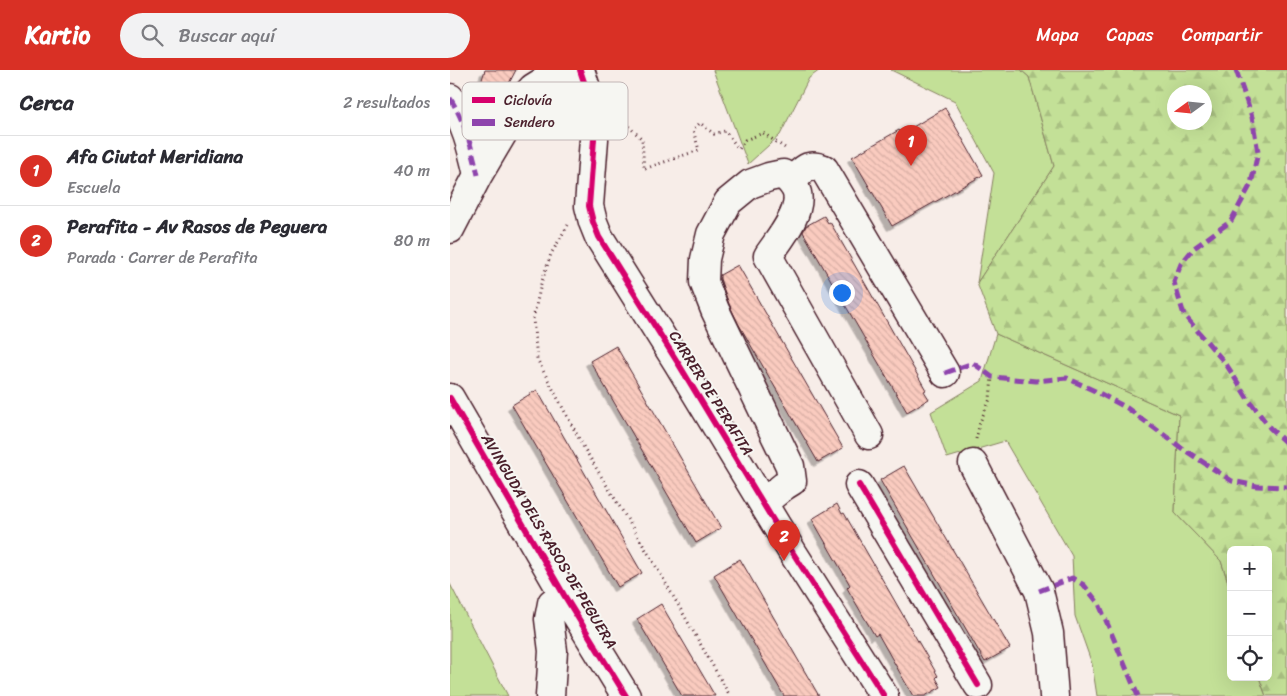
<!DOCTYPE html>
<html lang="es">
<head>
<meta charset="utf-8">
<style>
	body { margin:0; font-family:Sriracha,sans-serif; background:#f2f2f3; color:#2b2b33 }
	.controls { position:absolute; right:15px; bottom:15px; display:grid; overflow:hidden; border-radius:8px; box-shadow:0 5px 20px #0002 }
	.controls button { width:45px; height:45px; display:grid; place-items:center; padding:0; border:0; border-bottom:1px solid #e1e1e2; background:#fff; color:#2b2b33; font:25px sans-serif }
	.compass { position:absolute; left:717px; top:15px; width:45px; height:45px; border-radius:50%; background:#fff; box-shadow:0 5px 20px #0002; rotate:255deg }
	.you { position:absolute; left:391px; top:222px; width:18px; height:18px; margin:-12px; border:4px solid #fff; border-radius:50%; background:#1a73e8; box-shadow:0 0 0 8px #1a73e833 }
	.badge { display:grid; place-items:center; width:32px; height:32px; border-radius:50%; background:#d93025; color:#fff; font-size:16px; font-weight:700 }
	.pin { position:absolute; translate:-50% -41px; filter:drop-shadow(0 1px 2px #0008) }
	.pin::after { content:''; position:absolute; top:26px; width:18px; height:15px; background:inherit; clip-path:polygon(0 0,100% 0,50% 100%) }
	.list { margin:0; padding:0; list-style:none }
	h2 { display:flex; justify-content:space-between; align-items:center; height:65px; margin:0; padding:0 20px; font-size:21px }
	h2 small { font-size:16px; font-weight:400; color:#7c7c81 }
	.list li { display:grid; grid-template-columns:32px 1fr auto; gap:15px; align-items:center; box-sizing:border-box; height:70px; padding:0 20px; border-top:1px solid #e1e1e2 }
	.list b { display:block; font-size:19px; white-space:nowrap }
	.list p { margin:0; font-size:16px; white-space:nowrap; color:#7c7c81 }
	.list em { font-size:16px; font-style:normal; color:#7c7c81 }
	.icon { flex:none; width:28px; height:28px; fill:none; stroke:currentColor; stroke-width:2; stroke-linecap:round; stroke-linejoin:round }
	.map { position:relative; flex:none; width:837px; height:626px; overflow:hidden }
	header { display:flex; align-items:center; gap:30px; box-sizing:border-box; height:70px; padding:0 25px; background:#d93025; color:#fff }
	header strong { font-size:24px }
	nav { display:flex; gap:28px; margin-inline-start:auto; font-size:18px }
	.search { width:350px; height:45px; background:#f2f2f3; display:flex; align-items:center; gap:12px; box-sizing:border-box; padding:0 18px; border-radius:28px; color:#7c7c81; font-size:19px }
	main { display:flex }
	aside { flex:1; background:#fff }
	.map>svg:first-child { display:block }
	.green { fill:#c3e097; stroke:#868061 }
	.forest { fill:url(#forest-firs); stroke:#868061; fill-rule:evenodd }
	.building { fill:url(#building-back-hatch); stroke:#4a1f2b; filter:url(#shadow) }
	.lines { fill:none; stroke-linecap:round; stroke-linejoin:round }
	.minor-casing { stroke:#4a1f2b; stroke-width:31 }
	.path { stroke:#4a1f2b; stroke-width:3; stroke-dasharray:1 4; stroke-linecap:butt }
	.minor { stroke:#f6f6f2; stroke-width:28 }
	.quiet { stroke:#8e44ad; stroke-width:5; stroke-dasharray:10 5; stroke-linecap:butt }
	.cycleway-casing { stroke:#f6f6f2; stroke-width:9 }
	.cycleway { stroke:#d6006c; stroke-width:6 }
	.labels { text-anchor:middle; stroke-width:4; stroke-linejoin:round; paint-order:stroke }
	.street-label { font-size:15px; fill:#4a1f2b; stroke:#f6f6f2 }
	.key { fill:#f6f6f2; stroke:#c2b6b6; stroke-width:1 }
	.key-label { font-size:14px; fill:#4a1f2b }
</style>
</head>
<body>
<header>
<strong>Kartio</strong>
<div class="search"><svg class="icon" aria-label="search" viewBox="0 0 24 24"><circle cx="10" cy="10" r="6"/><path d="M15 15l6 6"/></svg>Buscar aquí</div>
<nav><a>Mapa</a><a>Capas</a><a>Compartir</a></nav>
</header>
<main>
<aside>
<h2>Cerca<small>2 resultados</small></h2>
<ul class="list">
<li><span class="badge">1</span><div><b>Afa Ciutat Meridiana</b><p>Escuela</p></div><em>40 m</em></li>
<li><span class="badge">2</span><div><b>Perafita - Av Rasos de Peguera</b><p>Parada · Carrer de Perafita</p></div><em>80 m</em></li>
</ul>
</aside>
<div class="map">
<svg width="837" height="626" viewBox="0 0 837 626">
	<defs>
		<pattern id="forest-firs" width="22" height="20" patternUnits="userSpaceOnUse" patternTransform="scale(1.25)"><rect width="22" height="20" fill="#c3e097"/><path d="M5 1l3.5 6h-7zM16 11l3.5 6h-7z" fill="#a9c082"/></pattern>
		<pattern id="building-back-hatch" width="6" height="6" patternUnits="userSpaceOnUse" patternTransform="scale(1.25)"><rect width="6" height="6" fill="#facbbf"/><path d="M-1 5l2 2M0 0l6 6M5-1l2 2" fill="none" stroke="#d8aea4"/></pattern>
		<filter id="shadow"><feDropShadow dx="-4.5" dy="4.5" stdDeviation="0" flood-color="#0004"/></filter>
	</defs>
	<rect width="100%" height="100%" fill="#f7ede8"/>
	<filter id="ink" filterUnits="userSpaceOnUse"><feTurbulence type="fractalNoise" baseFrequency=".02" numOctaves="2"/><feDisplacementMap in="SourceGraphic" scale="10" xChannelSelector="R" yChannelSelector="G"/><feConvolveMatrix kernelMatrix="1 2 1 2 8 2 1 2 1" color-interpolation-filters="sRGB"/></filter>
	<g filter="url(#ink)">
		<path class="green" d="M263 0H370L359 8 330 65 298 94Z
			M441 0H571L579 7 604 96 527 213 544 103 505 31Z
			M546 264 729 345 725 443 771 491 781 521V607H809L816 626H647L642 594 625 546 622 486 555 371 497 388 481 342 532 311Z
			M0 514 58 626H0Z"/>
		<path class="forest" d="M571 0H837V626H816L809 607H818V480H781V521L771 491 725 443 729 345 546 264 527 213 604 96 579 7ZM724 22H754V52H724Z"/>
		<path class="building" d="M35 0H66L39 51 26 45 23 38Z
			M495 38 533 105 442 156 402 87 449 60 451 64Z
			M374 146 378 153 380 152 476 320 474 321 479 329 457 342 353 162 356 156Z
			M288 195 393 378 368 392 288 253 279 234 270 209V205Z
			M166 276 271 458 246 473 140 291Z
			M87 320 192 503 168 517 62 335Z
			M454 396 560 578 535 592 430 410Z
			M387 434 392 444 394 443 488 606 486 608 491 617 475 626H463L428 564 425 566 397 518 400 515 362 449Z
			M290 489 351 595 369 626H334L264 505Z
			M211 534 265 626H232L187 549Z"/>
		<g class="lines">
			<g class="minor-casing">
				<path id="minor" d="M130 0 141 33 144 50V69L139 136 143 152 149 167 228 293 343 483 434 626
					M0 28C15 52 22 78 28 105
					M341 112C354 100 356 92 374 99L495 303
					M0 159 28 105 73 29 83 18 99 8 115 7 134 12
					M0 328 114 525 176 626
					M523 394 589 521 599 563 604 626
					M409 415 528 615
					M313 433 334 416 342 411 340 396 265 240 254 212 255 189 261 164 278 132 300 114 319 107 333 104C339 110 345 115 347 123 352 143 328 171 318 186L419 365
					M100 626 103 581 99 549 102 533 114 525"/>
			</g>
			<path class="path" d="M171 44 173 51 192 69 194 99 249 80 243 60 250 53 264 64 275 61 289 79 295 70 313 63 335 78
				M118 155 101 184 91 214 83 249 87 289 134 378 210 503 280 626
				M526 369 530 352 540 329 542 307"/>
			<use href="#minor" class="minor"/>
			<path class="quiet" d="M786 0 802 47 808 82 801 114 781 151 744 178 731 194 724 212 734 245 776 294 798 329 820 358 837 374
				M0 28C15 52 22 78 28 105
				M495 303 523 293 542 307 586 311 617 308 645 321 677 338 733 379 782 411 807 416 837 417
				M589 521 622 508 634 515 649 534 688 626"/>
			<g class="cycleway-casing">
				<path id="cycleway" d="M130 0 141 33 144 50V69L139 136 143 152 149 167 228 293 343 483 434 626
					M0 328 114 525 176 626
					M409 415 528 615"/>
			</g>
			<use href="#cycleway" class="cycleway"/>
		</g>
	</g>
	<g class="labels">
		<g class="street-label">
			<text transform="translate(261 323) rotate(58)" y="5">CARRER DE PERAFITA</text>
			<text transform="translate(99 471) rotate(59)" y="5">AVINGUDA DELS RASOS DE PEGUERA</text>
		</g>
	</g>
	<rect x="12" y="12" width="166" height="58" rx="8" class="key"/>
	<rect x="22" y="27" width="23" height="6" fill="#d6006c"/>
	<rect x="22" y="49" width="23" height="7" fill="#8e44ad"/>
	<g class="key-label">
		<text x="54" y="35">Ciclovía</text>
		<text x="54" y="57">Sendero</text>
	</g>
</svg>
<div class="controls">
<button>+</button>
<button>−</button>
<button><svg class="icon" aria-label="locate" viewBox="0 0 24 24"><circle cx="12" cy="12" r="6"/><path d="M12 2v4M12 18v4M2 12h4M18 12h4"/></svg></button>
</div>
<svg class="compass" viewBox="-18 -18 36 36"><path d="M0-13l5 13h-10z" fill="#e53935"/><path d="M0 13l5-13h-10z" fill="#7c7c81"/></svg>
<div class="you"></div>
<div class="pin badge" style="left:461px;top:96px">1</div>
<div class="pin badge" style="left:334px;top:491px">2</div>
</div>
</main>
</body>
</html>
